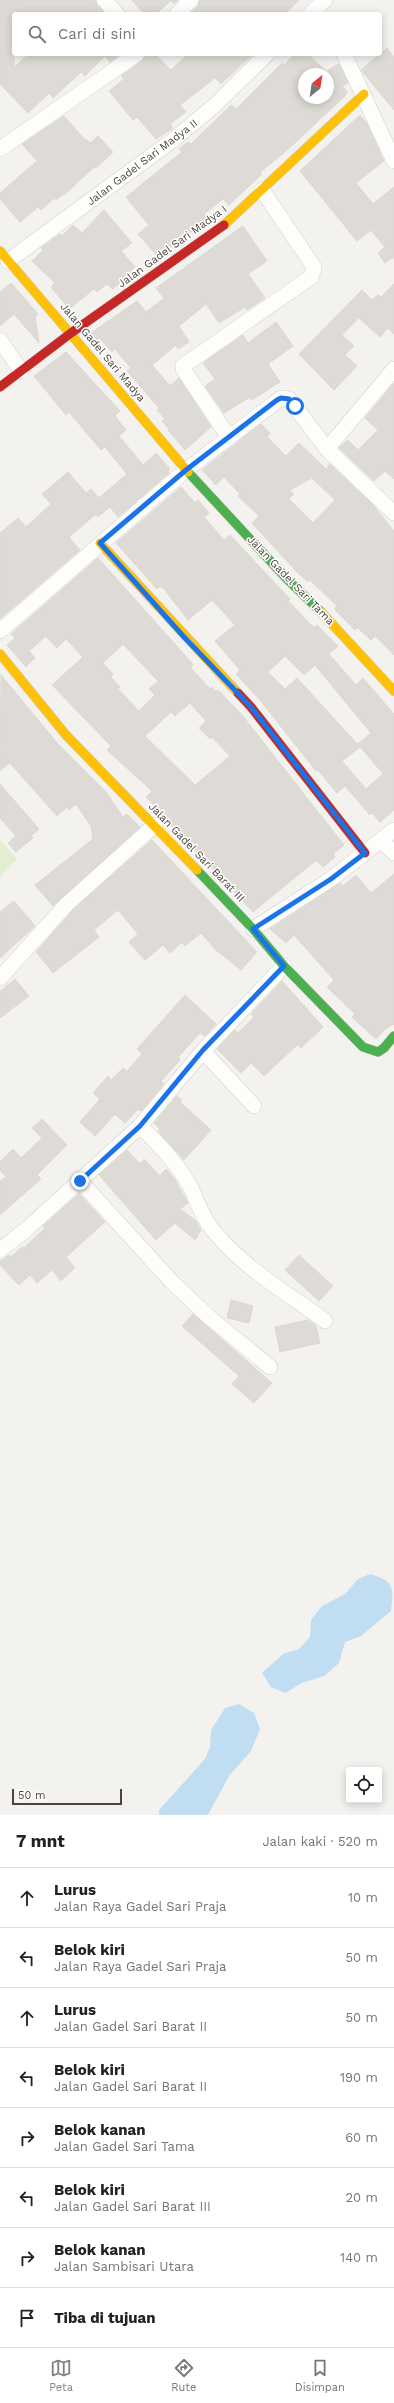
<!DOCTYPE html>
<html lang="id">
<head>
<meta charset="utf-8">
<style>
	body { margin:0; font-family:"Work Sans",sans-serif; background:#f2f2f2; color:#222 }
	.controls { position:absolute; right:12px; bottom:12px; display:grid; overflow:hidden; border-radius:4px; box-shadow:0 2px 10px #0003 }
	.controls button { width:36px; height:36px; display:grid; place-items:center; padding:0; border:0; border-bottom:1px solid #e0e0e0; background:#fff; color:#222; font:20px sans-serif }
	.compass { position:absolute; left:298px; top:68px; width:36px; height:36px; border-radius:50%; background:#fff; box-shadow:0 2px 10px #0003; rotate:30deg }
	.scale { position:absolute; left:12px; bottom:10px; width:110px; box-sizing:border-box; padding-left:4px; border:2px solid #4b4439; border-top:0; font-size:11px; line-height:14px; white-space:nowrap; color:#4b4439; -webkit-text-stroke:3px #fff; paint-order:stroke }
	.stop { position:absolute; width:12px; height:12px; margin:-9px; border:3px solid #1a73e8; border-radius:50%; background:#fff }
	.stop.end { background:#1a73e8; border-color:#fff; box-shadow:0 1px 4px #0008 }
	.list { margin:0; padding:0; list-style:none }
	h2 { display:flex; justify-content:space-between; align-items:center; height:52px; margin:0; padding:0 16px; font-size:17px }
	h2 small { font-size:13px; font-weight:400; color:#767676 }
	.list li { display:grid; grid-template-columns:26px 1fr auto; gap:12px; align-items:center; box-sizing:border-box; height:60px; padding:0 16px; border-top:1px solid #e0e0e0 }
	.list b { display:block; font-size:15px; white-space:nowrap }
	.list p { margin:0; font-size:13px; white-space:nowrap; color:#767676 }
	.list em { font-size:13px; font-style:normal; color:#767676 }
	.icon { flex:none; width:22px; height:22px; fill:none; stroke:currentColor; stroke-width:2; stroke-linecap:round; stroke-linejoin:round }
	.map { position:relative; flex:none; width:394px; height:1815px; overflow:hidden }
	.search { position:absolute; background:#fff; box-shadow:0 2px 10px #0003; left:12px; right:12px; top:12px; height:44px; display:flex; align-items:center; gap:10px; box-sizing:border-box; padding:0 14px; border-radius:4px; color:#767676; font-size:15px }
	.sheet { height:532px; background:#fff }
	nav { display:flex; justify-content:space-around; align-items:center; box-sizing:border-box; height:56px; border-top:1px solid #e0e0e0; background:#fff; font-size:11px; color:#767676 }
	nav a { display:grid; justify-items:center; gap:2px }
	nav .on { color:#868178 }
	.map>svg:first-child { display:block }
	.green { fill:#e1eecf }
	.water { fill:#c0ddf1 }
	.building { fill:#dedbd6; stroke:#dcd9d4; fill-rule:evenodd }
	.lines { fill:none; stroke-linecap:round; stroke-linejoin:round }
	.street-casing { stroke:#d2d0cb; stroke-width:16 }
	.fast-casing { stroke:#d3cfc5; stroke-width:10 }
	.slow-casing { stroke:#d3cfc5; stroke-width:10 }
	.jam-casing { stroke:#d3cfc5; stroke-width:10 }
	.street { stroke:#fdfdfc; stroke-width:15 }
	.fast { stroke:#4caf50; stroke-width:9 }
	.slow { stroke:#ffc107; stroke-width:9 }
	.jam { stroke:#c62828; stroke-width:9 }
	.route { stroke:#1a73e8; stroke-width:5 }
	.labels { text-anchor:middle; stroke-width:3; stroke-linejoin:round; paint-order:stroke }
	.street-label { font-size:11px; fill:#4b4439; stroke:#fff }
</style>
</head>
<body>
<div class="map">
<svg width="394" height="1815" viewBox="0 0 394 1815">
	<rect width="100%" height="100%" fill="#f4f2ee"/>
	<path class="green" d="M0 840 17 859 0 877Z"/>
	<path class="water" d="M370 1574C394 1582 394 1585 391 1611L361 1636 345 1642 339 1663 324 1676 302 1683 285 1693 271 1687 262 1673 283 1654 299 1649 310 1637 311 1620 322 1606 345 1594 358 1579Z
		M239 1704 254 1713 260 1729 251 1751 229 1776 208 1815H159V1810L205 1759 210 1747 211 1730 225 1708Z"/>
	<path class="building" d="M0 0H95L105 14H14V67L29 54H121L110 62 105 56 85 76 81 72 53 98 49 93 28 113 0 84Z
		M132 0H178L174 4 171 1 155 14H144Z
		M200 0H299L285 14H190L198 6Z
		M387 48 394 57V110L361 70Z
		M146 54H155L171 70 188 54H253L221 84 215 78 180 105 186 112 170 124 173 128 156 139 137 117 133 120 109 91 124 79 121 76 142 61Z
		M295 54H308L328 73V70L339 64 348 83 342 86 347 91 345 96 285 152 260 172 262 174 229 205 223 199 204 214 208 219 158 257 138 234 149 225 126 197 182 152 179 149 188 142 191 144 231 105 236 109 282 63 284 65ZM304 74H328V98H304Z
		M360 115 366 122 384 161 356 183 373 204 394 187V259L393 257 385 263 378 253 385 247 371 230 357 241 300 171Z
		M64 116 85 140 86 139 90 143 98 136 113 152 96 168 94 167 64 195 63 194 56 200 54 198 41 210 38 207 20 222 0 199V193L37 161 22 144Z
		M104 210 132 243 121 251 135 267 120 280 122 282 112 289 107 284 97 292 94 289 69 309 51 287 55 283 32 261 43 250 41 248 60 234 62 236 73 225 82 233Z
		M243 226 267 261 248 274 265 298 247 310 245 307 219 323 206 304 179 326 189 342 178 349 176 345 152 365 170 386 179 378 211 427 185 450 168 430 169 429 162 421 165 419 157 410 159 408 127 371 131 368 115 349 112 352 101 340 98 342 91 333 137 301 146 312 164 298 156 288Z
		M11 283 38 314 35 316 39 343 14 314 0 326V292Z
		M394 284V334L388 328 380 337 359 318 342 335 354 346 345 355 357 366 334 390 299 354 362 290 372 300 378 295 381 297Z
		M276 322 293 346 268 364 280 382 252 400 250 397 224 413 205 386 215 379 203 363 243 335 248 343Z
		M66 352 120 411 115 416 126 430 119 436 143 465 156 453 170 469 168 471 169 473 118 517 110 507 98 517 96 514 69 537 80 550 0 619V533L18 518 26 527 51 504 42 494 68 472 86 493 91 489 99 498 127 474 105 447 101 450 69 412 66 415 34 376Z
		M394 383V479L385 471 374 481 339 448 348 440 358 450 378 430 365 418Z
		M261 424 270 433 267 437 286 456 299 443 326 469 330 464 373 505 394 531V655L375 636 371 640 358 628 355 630 334 609 337 606 310 580 308 582 296 571 252 523 259 516 238 496 240 494 224 477 216 485 202 470ZM312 478 335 500 313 523 289 499 294 494 290 490Z
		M181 487 195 503 198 500 209 513 204 517 224 540 230 535 290 599 288 601 311 625 315 627 317 625 338 646 329 654 356 685 363 678 394 714V810L380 822 372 813 370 815 345 786 337 793 318 770 316 771 260 700 236 674 240 670 215 641 235 625 212 600 188 620 164 589 160 586 157 589 116 543ZM285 656 304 675 315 665 371 733 358 744 383 774 366 789 342 761 360 747 297 678 285 689 268 672Z
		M98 558 191 662 193 665 190 667 210 689 212 687 216 692 218 690 242 715 344 845 333 854 335 857 323 867 318 862 315 861 253 912 154 807 155 806 146 797 152 791 107 750 111 746 52 685 83 657 66 639 57 648 46 636 29 651 35 658 26 667 7 645 15 638 11 634ZM123 644 158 681 149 689 155 695 139 711 118 689 120 687 111 677 113 674 103 663ZM190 703 206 721 199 728 210 739 212 737 230 756 195 785 145 736 171 712 175 716Z
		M1 675 57 743 106 792 123 817 127 814 140 827 53 906 35 885 93 839 91 826 76 804 69 810 67 807 57 816 10 763 0 771Z
		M0 784 39 829 31 836 33 838 16 852 8 843 16 836 0 818Z
		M152 840 257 952 241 970 216 950 201 933 185 946 182 942 170 953 163 945 145 960 129 942 138 934 118 910 94 930 99 937 53 973 36 952 73 910Z
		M394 874V1024L385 1029 376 1039 352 1017 355 1014 327 987 334 980 294 935 286 943 270 929 340 883 343 886 356 875 371 893Z
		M14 901 35 926 0 958V912Z
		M15 979 29 996 0 1018V991Z
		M282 981 323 1027 301 1048 298 1044 264 1076 251 1063 241 1073 217 1049 235 1030 238 1033 254 1017 251 1014Z
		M185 995 216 1024 205 1036 200 1033 178 1057 180 1060 161 1081 164 1084 141 1111 138 1109 125 1123 115 1114 95 1136 80 1122 100 1099 93 1093 108 1076 111 1080 123 1068 127 1071 142 1054 137 1049Z
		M177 1096 182 1100 180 1102 211 1130 184 1160 158 1131 160 1129 154 1123Z
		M42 1119 67 1145 37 1175 41 1179 0 1215V1181L6 1177 0 1170V1162L13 1149 21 1158 42 1138 32 1128Z
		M127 1150 140 1164 144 1159 160 1176 166 1169 174 1178 188 1203 180 1209 196 1221 201 1230 195 1240 175 1223 156 1240 99 1175Z
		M79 1194 105 1222 66 1257 75 1268 61 1281 52 1270 37 1283 30 1275 19 1285 0 1265V1261L9 1255 11 1257 22 1247 24 1248 45 1228 43 1226Z
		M299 1255 333 1286 319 1301 285 1270Z
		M231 1300 253 1306 249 1323 227 1318Z
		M193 1314 272 1383 254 1403 232 1384 239 1376 182 1326Z
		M308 1320 316 1326 320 1343 280 1352 275 1327Z"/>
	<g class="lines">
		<g class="street-casing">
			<path id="street" d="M104 0 117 14
				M177 14 191 0
				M310 14 325 0
				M344 54 394 161
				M0 149 137 54
				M8 261 173 140 214 106 267 54
				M0 340 21 371
				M228 436 183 369V366L311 277 314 267 262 190
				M327 449 394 369
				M0 631 186 470 281 398 289 399 327 449 394 513
				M382 841 394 853
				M253 929 331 879 394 830
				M0 978 67 904 155 825
				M203 1051 254 1106
				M140 1126C159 1144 177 1163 190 1186 197 1201 202 1216 212 1229 242 1267 287 1293 325 1321
				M80 1181 172 1282 209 1317 270 1367
				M0 1250 28 1228 140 1126 203 1051 284 966"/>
		</g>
		<g class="fast-casing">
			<path id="fast" d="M188 472 287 579 321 612
				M197 870 253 929 284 966 363 1047 378 1052 384 1048 394 1036"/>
		</g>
		<g class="slow-casing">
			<path id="slow" d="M224 225 364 94
				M0 251 188 472
				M100 543 238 693
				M321 612 394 691
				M0 654 66 735 197 870"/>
		</g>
		<g class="jam-casing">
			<path id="jam" d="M0 387 71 333 224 225
				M238 693 251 707 365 853"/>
		</g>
		<use href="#street" class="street"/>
		<use href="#fast" class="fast"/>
		<use href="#slow" class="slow"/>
		<use href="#jam" class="jam"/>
	</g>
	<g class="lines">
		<path class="route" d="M80 1181 140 1126 203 1050 284 966 253 929 331 879 365 853 251 707 184 637 100 543 186 470 277 400 281 398 289 399 295 406"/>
	</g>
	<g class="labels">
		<g class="street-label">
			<text transform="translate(142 162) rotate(-37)" y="4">Jalan Gadel Sari Madya II</text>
			<text transform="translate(172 246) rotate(-36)" y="4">Jalan Gadel Sari Madya I</text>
			<text transform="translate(103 352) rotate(50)" y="4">Jalan Gadel Sari Madya</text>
			<text transform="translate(291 580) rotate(46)" y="4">Jalan Gadel Sari Tama</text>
			<text transform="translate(197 852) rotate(46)" y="4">Jalan Gadel Sari Barat III</text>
		</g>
	</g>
</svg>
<div class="controls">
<button><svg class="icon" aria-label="locate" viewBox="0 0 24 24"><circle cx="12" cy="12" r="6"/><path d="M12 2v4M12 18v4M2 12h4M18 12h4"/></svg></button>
</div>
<svg class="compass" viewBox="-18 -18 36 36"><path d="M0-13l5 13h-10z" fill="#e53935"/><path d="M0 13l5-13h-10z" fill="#767676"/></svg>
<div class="scale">50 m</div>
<div class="stop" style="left:295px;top:406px"></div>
<div class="stop end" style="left:80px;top:1181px"></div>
<div class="search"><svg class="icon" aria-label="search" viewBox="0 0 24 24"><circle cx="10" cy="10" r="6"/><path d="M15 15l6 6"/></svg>Cari di sini</div>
</div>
<section class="sheet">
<h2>7 mnt<small>Jalan kaki · 520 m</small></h2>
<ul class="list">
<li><svg class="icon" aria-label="ahead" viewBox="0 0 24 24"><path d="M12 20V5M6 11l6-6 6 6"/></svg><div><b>Lurus</b><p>Jalan Raya Gadel Sari Praja</p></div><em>10 m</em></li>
<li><svg class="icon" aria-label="left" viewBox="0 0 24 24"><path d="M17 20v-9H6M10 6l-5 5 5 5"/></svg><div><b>Belok kiri</b><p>Jalan Raya Gadel Sari Praja</p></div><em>50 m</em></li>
<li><svg class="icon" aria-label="ahead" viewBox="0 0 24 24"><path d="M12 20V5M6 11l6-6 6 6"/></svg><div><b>Lurus</b><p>Jalan Gadel Sari Barat II</p></div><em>50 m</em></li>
<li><svg class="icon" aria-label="left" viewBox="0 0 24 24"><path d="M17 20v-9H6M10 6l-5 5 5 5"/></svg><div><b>Belok kiri</b><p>Jalan Gadel Sari Barat II</p></div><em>190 m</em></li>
<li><svg class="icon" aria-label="right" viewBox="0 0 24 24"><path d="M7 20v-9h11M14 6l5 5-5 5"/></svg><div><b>Belok kanan</b><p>Jalan Gadel Sari Tama</p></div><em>60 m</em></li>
<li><svg class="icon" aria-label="left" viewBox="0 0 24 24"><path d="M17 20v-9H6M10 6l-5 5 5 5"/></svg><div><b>Belok kiri</b><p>Jalan Gadel Sari Barat III</p></div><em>20 m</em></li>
<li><svg class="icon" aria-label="right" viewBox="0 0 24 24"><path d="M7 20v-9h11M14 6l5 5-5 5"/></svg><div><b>Belok kanan</b><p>Jalan Sambisari Utara</p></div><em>140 m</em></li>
<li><svg class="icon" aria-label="arrive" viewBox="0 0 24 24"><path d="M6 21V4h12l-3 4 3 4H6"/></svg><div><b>Tiba di tujuan</b></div></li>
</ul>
</section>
<nav>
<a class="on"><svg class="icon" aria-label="map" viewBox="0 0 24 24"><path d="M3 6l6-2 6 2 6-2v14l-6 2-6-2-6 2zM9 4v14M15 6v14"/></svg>Peta</a>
<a><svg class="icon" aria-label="directions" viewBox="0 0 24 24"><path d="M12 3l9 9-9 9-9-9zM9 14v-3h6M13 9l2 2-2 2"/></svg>Rute</a>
<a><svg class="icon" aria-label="saved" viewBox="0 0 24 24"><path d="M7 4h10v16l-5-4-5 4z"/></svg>Disimpan</a>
</nav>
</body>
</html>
